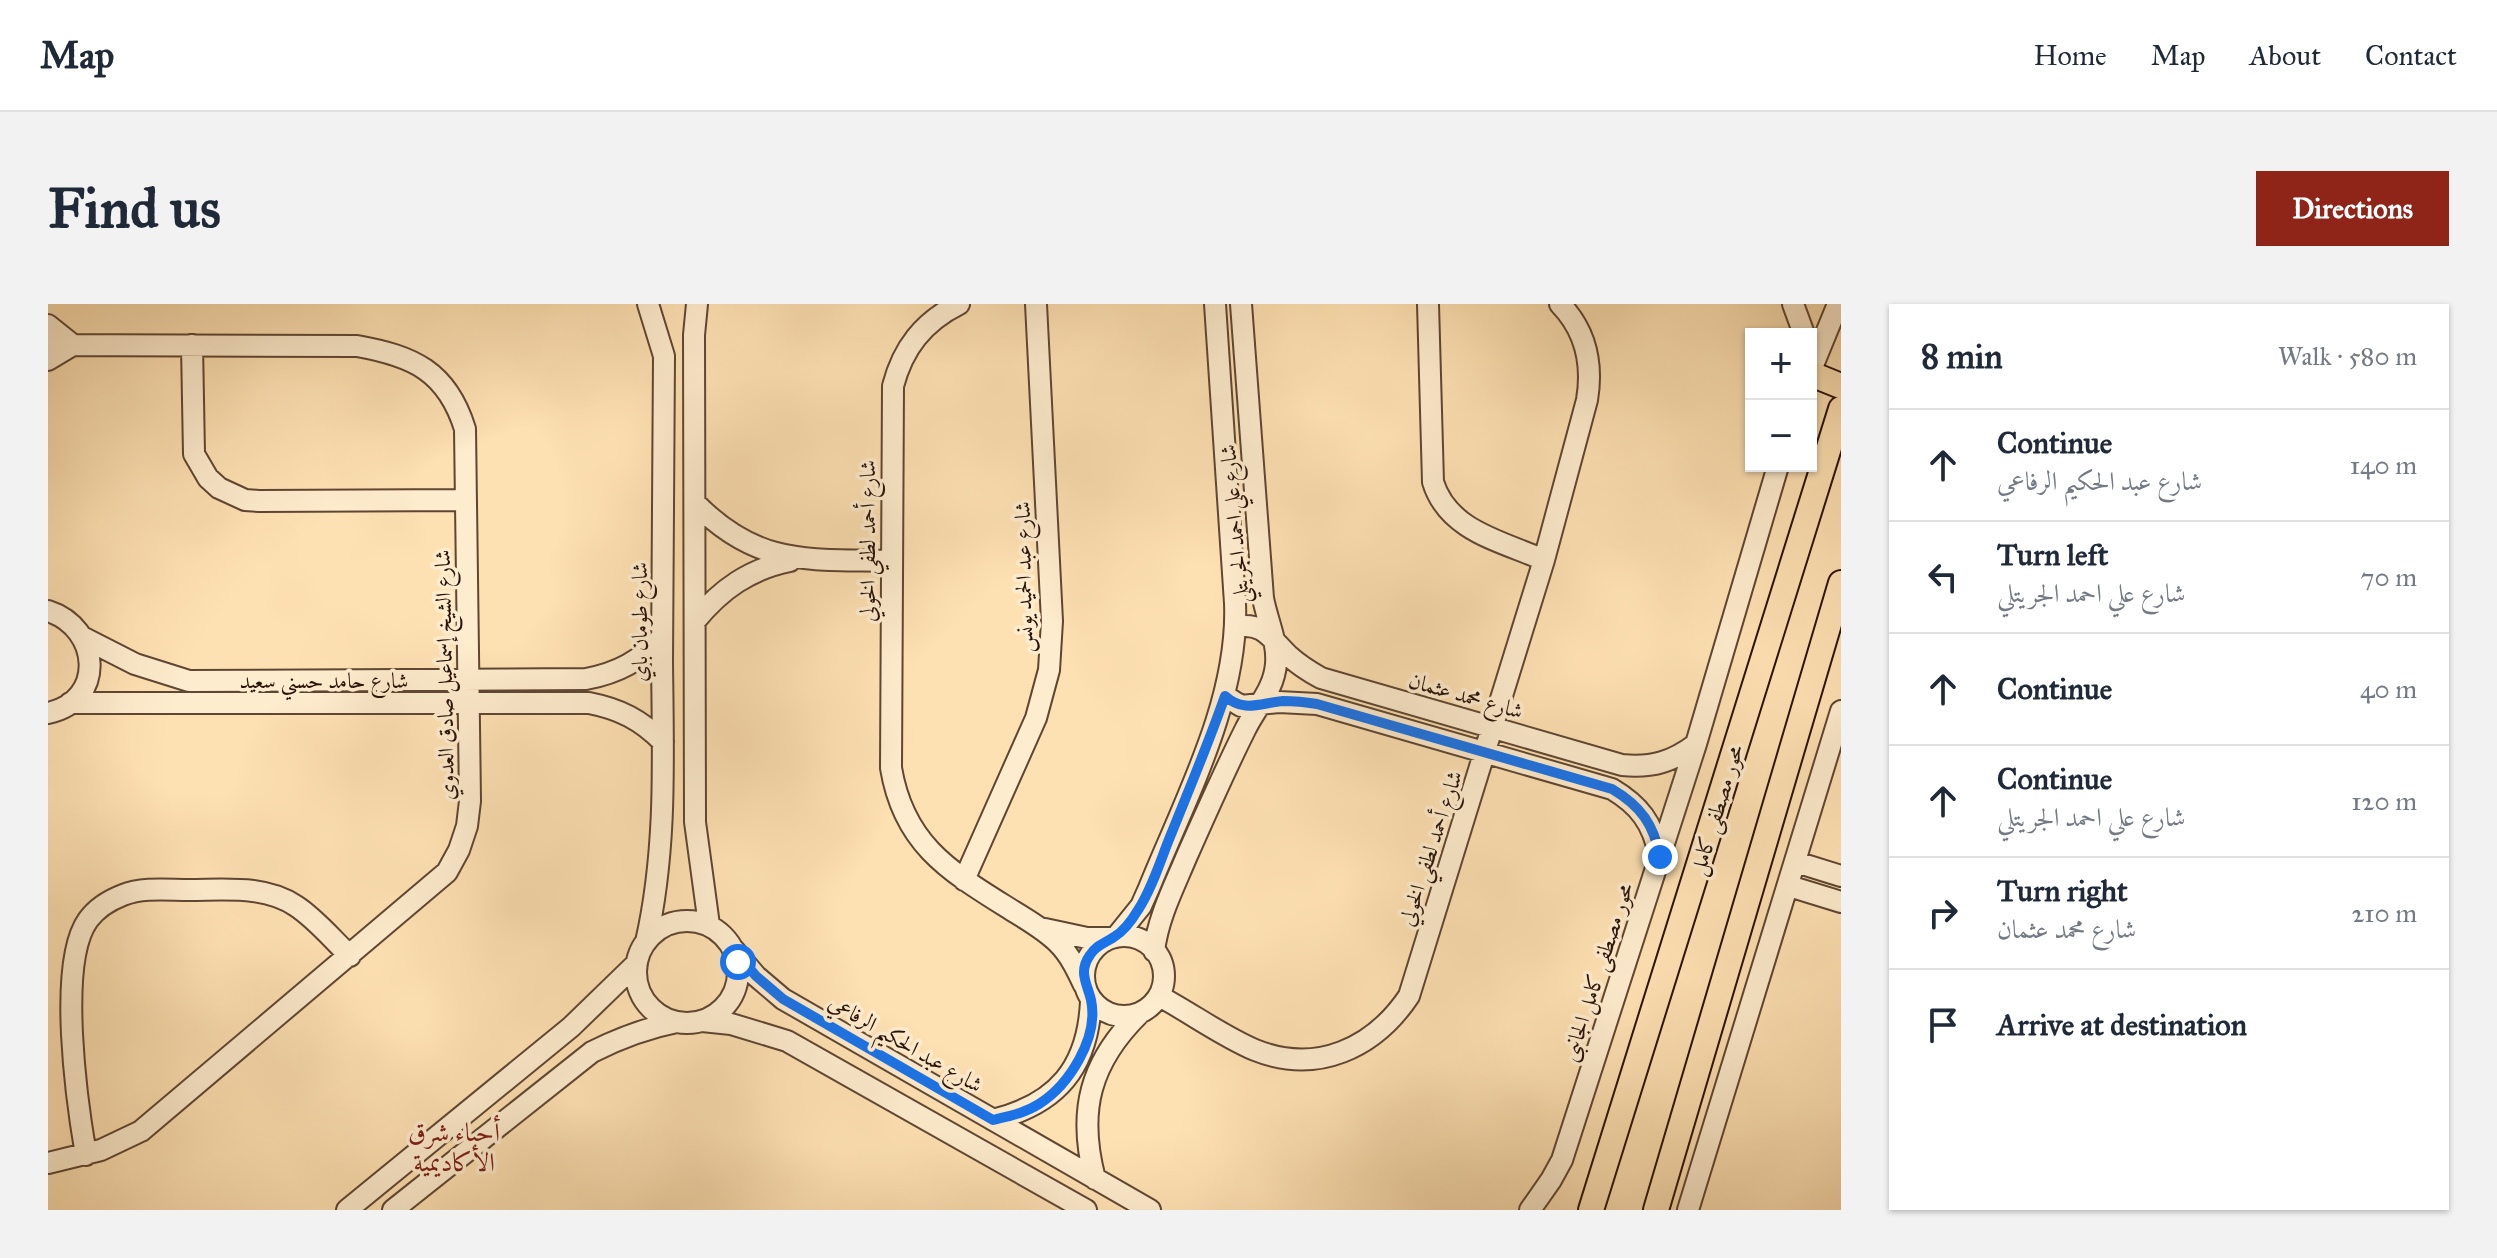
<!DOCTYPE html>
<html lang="en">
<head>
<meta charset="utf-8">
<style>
	body { margin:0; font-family:"IM FELL Great Primer",Amiri,serif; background:#f2f2f3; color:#1f2937 }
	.controls { position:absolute; right:24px; top:24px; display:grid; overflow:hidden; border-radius:0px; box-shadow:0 2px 6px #0004 }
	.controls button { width:72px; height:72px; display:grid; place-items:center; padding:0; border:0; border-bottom:2px solid #e0e1e3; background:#fff; color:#1f2937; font:40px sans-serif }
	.stop { position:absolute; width:24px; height:24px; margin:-18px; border:6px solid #1a73e8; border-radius:50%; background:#fff }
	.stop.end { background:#1a73e8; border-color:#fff; box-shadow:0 2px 8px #0008 }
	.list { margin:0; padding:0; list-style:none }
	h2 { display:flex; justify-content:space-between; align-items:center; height:104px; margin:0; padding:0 32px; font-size:34px }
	h2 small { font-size:26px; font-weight:400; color:#747a83 }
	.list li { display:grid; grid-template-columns:52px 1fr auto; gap:24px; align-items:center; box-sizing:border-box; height:112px; padding:0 32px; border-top:2px solid #e0e1e3 }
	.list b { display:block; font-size:30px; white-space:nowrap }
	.list p { margin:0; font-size:26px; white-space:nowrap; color:#747a83 }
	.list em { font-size:26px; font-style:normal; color:#747a83 }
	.icon { flex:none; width:44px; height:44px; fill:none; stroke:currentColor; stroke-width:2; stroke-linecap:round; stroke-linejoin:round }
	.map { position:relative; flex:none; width:1793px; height:906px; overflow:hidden; border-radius:0px }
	header { display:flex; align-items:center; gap:48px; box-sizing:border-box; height:112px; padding:0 40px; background:#fff; border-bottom:2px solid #e0e1e3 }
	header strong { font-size:38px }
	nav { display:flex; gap:44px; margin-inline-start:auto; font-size:28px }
	.intro { display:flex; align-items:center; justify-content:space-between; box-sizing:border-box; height:192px; padding:0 48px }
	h1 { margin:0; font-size:56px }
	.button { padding:20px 36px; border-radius:0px; background:#8f2418; color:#fff; font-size:28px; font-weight:700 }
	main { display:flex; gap:48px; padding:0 48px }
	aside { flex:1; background:#fff; border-radius:0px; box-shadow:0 2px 6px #0004 }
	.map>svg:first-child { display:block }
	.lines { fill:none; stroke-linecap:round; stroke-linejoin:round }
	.minor-casing { stroke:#5f4633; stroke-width:24 }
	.major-casing { stroke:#2a1208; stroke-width:28 }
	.minor { stroke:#feecce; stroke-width:20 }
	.major { stroke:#fee1b3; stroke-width:24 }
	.route { stroke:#1a73e8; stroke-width:10 }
	.labels { text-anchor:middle; stroke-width:7; stroke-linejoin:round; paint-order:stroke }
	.street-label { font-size:22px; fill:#2a1208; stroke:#feecce }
	.quarter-label { font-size:26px; fill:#7a1f14; stroke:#feecce }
</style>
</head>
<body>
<header>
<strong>Map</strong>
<nav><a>Home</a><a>Map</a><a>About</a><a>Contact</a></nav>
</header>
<div class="intro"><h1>Find us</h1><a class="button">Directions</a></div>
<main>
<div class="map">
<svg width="1793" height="906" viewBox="0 0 1793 906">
	<rect width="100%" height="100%" fill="#fee1b3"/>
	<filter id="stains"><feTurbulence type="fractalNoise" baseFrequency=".0025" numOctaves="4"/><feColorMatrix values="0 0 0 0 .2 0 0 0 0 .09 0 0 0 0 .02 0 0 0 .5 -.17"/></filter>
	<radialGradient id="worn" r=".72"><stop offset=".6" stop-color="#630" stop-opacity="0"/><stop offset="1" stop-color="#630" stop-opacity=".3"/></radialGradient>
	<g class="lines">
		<g class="minor-casing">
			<path id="minor" d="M649 0 646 31 647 518 661 621
				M911 0C875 18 855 44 845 82L843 464C856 542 903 568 965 607 981 617 997 626 1010 639 1022 651 1029 666 1036 681
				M1380 0 1385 178C1400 227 1453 237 1496 256
				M1745 0 1756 30
				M0 21 25 41 0 56
				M0 41 309 42C365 52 399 67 417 125L422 497 419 522 411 546 399 568 93 827 53 846 0 859
				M144 41 146 150 160 174 171 184 197 196 211 197 418 196
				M1763 66 1790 0
				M647 199C710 263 760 255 843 257
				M0 307C53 324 58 397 0 409
				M647 317C673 285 702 265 742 257
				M1188 323C1215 317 1224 336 1241 352 1251 361 1262 368 1273 374L1574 461C1604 464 1624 458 1648 440
				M36 334 87 360 141 377 538 375C570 369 592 357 614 333
				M1177 392 1193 402 1231 398 1269 400 1564 485C1591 501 1605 519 1611 551
				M22 399H541C572 405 593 416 615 438
				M1748 558 1793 572
				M916 576 988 414 1001 366 1004 317 988 0
				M1741 582 1793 598
				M588 668a51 51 0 1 1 102 0a51 51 0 1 1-102 0Z
				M997 625 1039 634H1063
				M1036 672a40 40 0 1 1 80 0a40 40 0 1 1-80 0Z
				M1068 633 1093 602 1101 584C1137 495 1191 396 1187 299L1167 0
				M598 638C619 546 615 452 614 358 614 256 615 154 616 52L600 0
				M686 646 708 672 735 695 1102 906
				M1106 647C1110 614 1125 585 1138 554 1157 511 1176 468 1197 426 1208 403 1226 386 1228 360 1230 338 1219 316 1215 294L1193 0
				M1111 692C1143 709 1174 732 1207 746 1269 771 1326 744 1361 692L1496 256 1539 96C1545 60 1538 27 1512 0
				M654 717 683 720 739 737 1038 906
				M945 816C1009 800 1040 764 1043 697
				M38 851C29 799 9 659 40 616 48 605 62 596 75 591 95 583 120 586 141 586 177 586 217 581 248 602 268 615 285 636 302 652
				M1047 875C1029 807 1042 758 1092 709
				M299 906 523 723 589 659
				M345 906 544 748C572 734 598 724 629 718
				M1482 906 1503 876 1514 856 1648 440 1730 162
				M1640 906 1793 407"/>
		</g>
		<g class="major-casing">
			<path id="major" d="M1763 70 1793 82
				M1543 906 1793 105
				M1608 906 1793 279"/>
		</g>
		<use href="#minor" class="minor"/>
		<use href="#major" class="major"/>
	</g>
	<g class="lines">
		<path class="route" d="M690 658 686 646 708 672 735 695 945 816C961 812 977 809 991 800 1021 781 1051 734 1043 696 1039 679 1030 668 1042 651 1048 641 1057 639 1066 633 1076 627 1084 616 1090 606 1105 583 1113 554 1124 528 1142 483 1161 438 1177 392 1196 409 1212 399 1235 397 1247 397 1257 398 1269 400L1564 485C1593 502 1606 521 1612 553"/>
	</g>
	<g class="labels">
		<g class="street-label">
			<text transform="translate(1186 220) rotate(-95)" y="8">شارع علي احمد الجريتلي</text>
			<text transform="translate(819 237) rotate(-90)" y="8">شارع أحمد لطفي الخولي</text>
			<text transform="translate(975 273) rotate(-91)" y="8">شارع عبد الحميد يونس</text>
			<text transform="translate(591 318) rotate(-90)" y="8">شارع طومان باي</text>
			<text transform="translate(396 371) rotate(-91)" y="8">شارع الشيخ إسماعيل صادق العدوي</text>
			<text x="276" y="384">شارع حامد حسني سعيد</text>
			<text transform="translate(1418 391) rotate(16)" y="8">شارع محمد عثمان</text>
			<text transform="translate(1668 506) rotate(-73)" y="8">محور مصطفى كامل</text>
			<text transform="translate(1382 544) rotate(-72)" y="8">شارع أحمد لطفي الخولي</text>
			<text transform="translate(1549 668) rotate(-72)" y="8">محور مصطفى كامل الجانبى</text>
			<text transform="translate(858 739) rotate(30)" y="8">شارع عبد الحكيم الرفاعي</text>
		</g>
		<g class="quarter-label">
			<text x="406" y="837">أحياء شرق<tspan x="406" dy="30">الأكاديمية</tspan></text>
		</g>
	</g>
	<rect width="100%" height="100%" filter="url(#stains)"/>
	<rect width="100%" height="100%" fill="url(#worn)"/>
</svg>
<div class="controls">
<button>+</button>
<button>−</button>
</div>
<div class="stop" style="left:690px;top:658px"></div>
<div class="stop end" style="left:1612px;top:553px"></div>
</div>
<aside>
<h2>8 min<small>Walk · 580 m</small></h2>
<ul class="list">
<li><svg class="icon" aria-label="ahead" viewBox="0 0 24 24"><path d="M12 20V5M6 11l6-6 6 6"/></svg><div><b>Continue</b><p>شارع عبد الحكيم الرفاعي</p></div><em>140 m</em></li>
<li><svg class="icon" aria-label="left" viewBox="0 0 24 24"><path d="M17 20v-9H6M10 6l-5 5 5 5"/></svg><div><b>Turn left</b><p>شارع علي احمد الجريتلي</p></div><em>70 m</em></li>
<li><svg class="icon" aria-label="ahead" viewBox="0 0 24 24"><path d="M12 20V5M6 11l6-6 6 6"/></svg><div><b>Continue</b></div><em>40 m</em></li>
<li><svg class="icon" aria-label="ahead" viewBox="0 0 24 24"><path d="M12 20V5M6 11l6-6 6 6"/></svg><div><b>Continue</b><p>شارع علي احمد الجريتلي</p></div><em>120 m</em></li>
<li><svg class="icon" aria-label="right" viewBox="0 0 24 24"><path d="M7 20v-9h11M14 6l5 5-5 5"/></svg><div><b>Turn right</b><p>شارع محمد عثمان</p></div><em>210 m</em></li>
<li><svg class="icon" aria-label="arrive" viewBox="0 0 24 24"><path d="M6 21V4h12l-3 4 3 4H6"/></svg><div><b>Arrive at destination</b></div></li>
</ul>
</aside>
</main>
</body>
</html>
